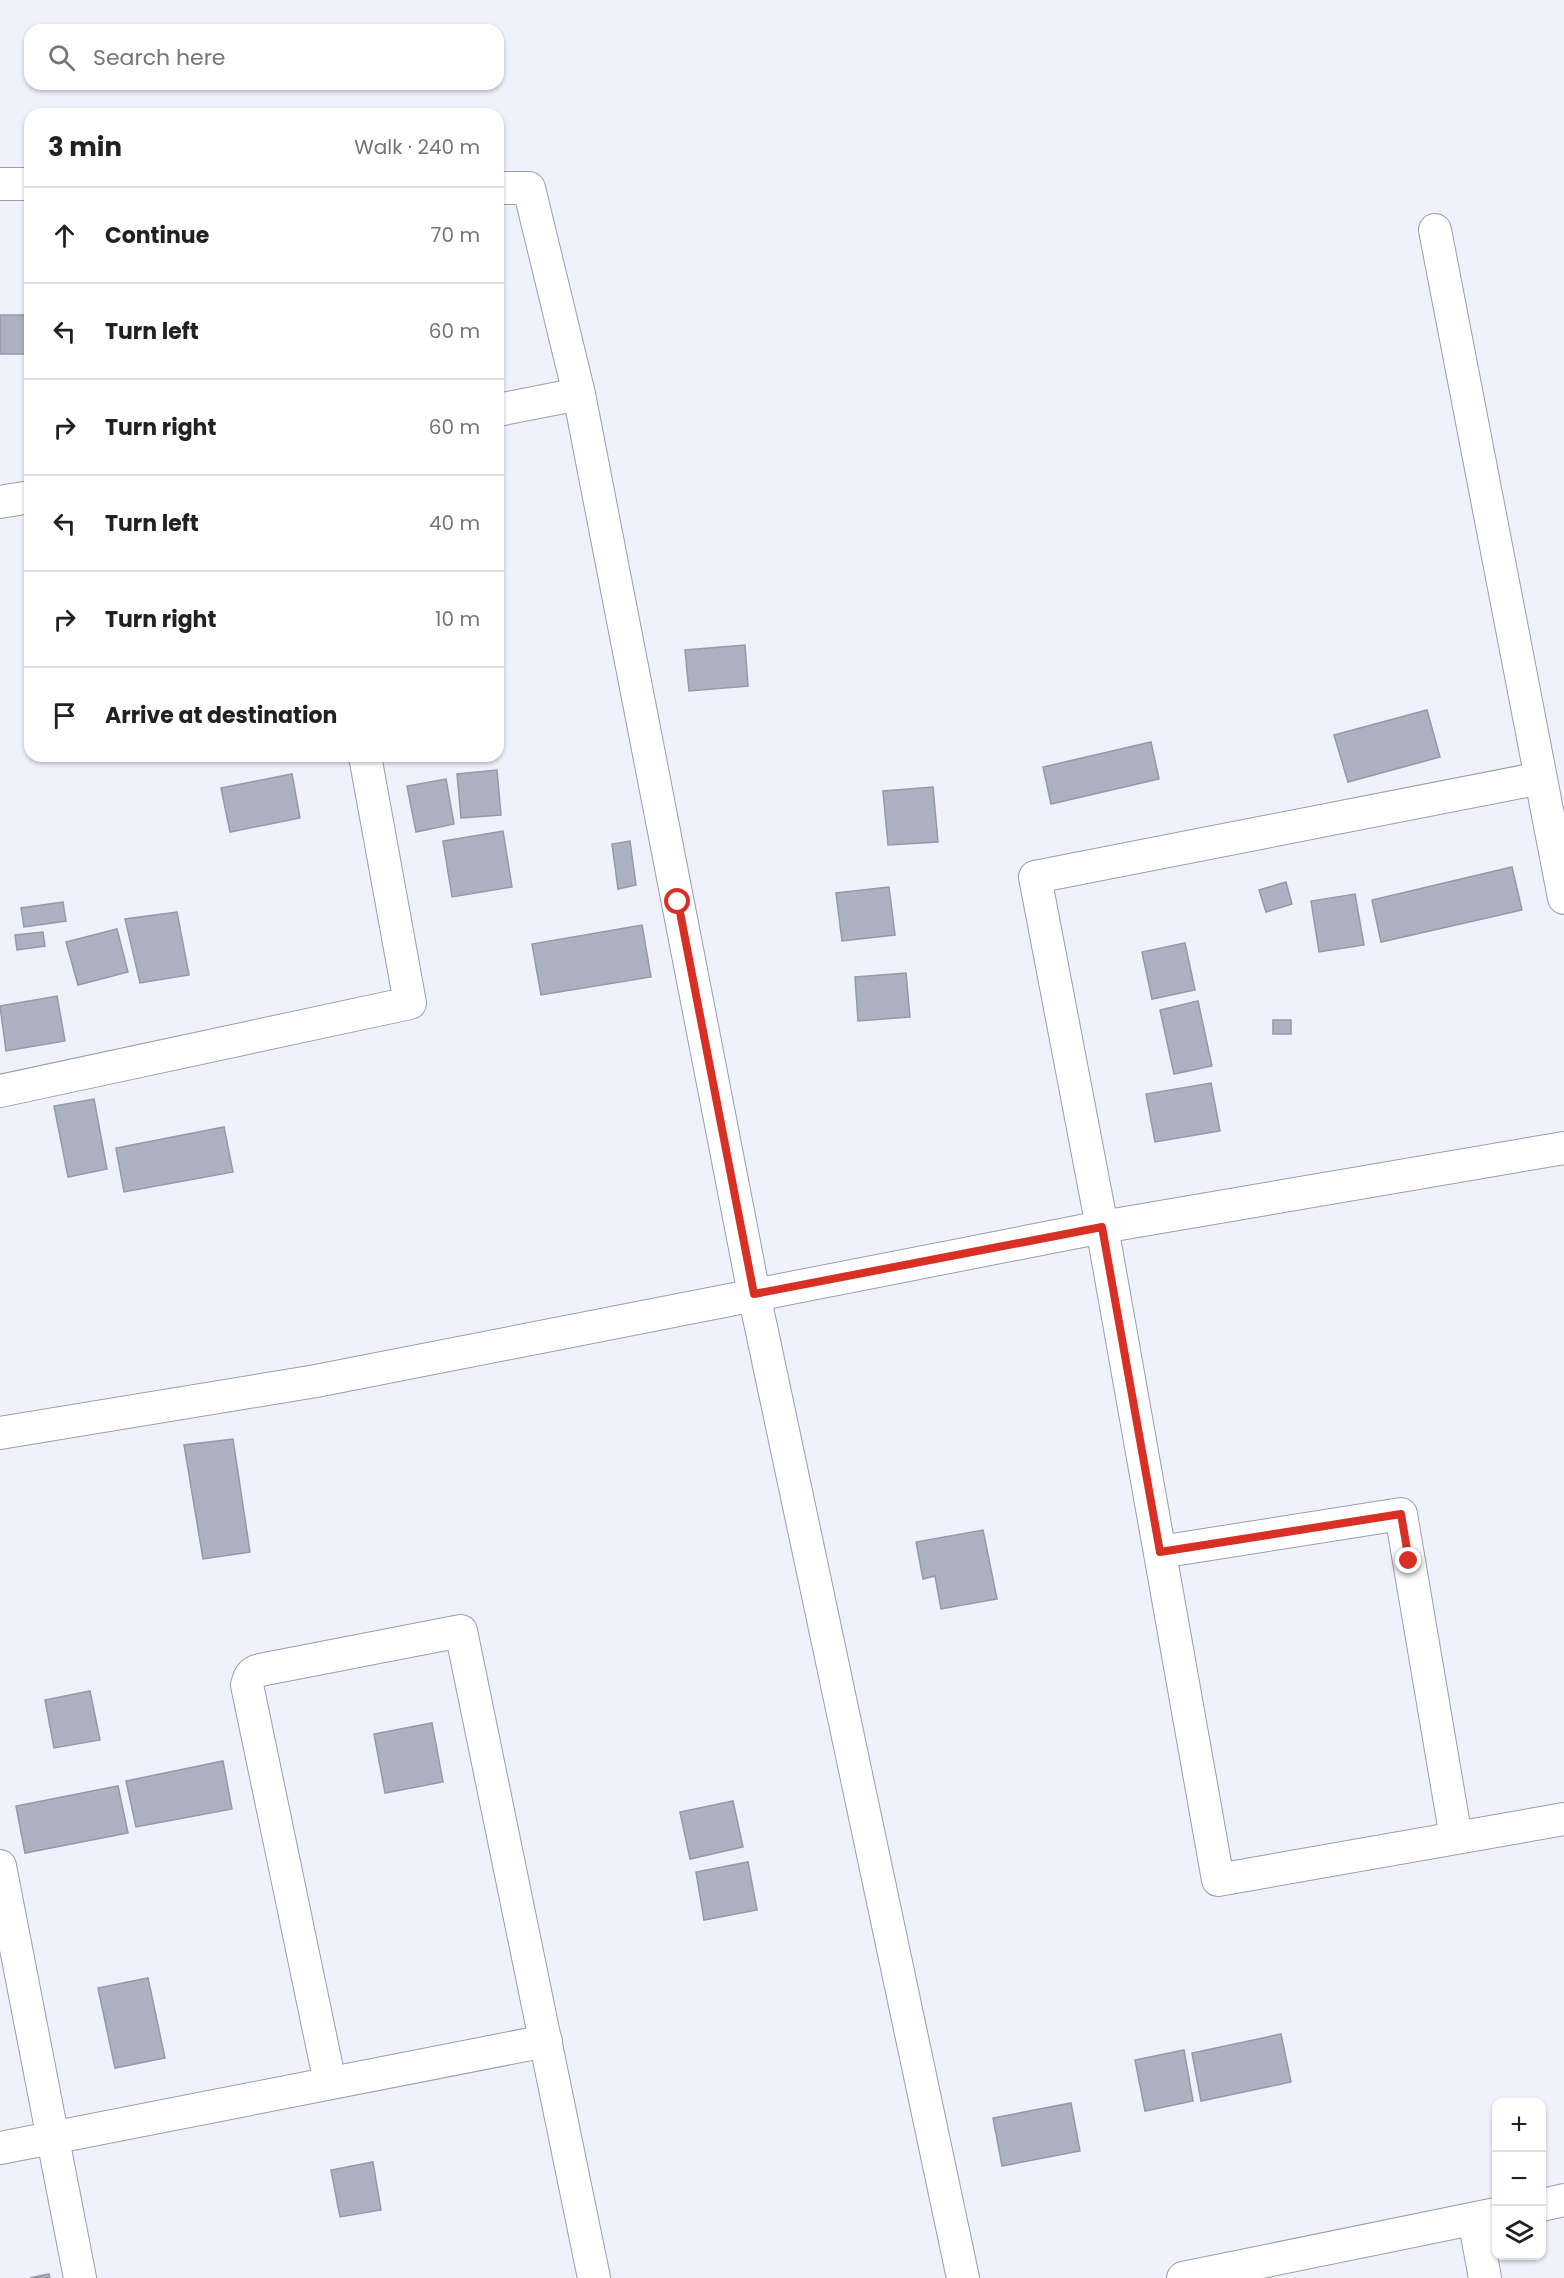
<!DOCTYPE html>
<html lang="en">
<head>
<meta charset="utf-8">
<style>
	body { margin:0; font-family:Poppins,sans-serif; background:#f6f6f6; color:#202124 }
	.controls { position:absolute; right:18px; bottom:18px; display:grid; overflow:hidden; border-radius:12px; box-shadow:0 2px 4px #0004 }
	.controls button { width:54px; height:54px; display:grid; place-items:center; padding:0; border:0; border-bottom:2px solid #e0e0e0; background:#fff; color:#202124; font:30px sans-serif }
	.stop { position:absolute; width:18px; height:18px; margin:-14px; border:4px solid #d93025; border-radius:50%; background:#fff }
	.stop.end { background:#d93025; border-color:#fff; box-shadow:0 2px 6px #0008 }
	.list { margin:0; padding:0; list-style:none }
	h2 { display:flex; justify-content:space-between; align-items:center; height:78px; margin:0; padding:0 24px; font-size:26px }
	h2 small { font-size:20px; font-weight:400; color:#757577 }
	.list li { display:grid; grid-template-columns:39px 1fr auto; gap:18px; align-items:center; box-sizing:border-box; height:96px; padding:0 24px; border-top:2px solid #e0e0e0 }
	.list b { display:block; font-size:22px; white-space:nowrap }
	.list em { font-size:20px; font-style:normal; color:#757577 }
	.icon { flex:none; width:33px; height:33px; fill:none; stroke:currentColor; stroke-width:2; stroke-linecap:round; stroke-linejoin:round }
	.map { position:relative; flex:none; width:1564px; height:2278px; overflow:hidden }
	.search { position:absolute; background:#fff; box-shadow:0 2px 4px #0004; left:24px; top:24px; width:480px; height:66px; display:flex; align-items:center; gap:15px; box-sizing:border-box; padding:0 21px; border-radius:18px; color:#757577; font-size:22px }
	.panel { position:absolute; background:#fff; box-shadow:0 2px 4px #0004; left:24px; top:108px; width:480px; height:654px; border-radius:18px }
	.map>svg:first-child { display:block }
	.building { fill:#adb2c2; stroke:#9498a8; stroke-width:1.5 }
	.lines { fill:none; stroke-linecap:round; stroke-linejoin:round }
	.street-casing { stroke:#999ead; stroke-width:34 }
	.street { stroke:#fff; stroke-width:32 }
	.route { stroke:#d93025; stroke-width:8 }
</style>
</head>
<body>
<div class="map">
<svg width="1564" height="2278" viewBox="0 0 1564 2278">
	<rect width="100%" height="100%" fill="#eff2fd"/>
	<path class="building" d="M0 315H30V354H0Z
		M745 645 748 686 689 691 685 650Z
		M1427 710 1440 757 1348 782 1334 735Z
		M1151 742 1159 779 1051 804 1043 767Z
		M497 770 501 815 461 818 457 774Z
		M292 774 300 818 230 832 221 788Z
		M446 779 454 824 416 832 407 786Z
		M933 787 938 842 888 845 883 791Z
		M503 831 512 887 452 897 443 841Z
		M630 841 636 885 618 889 612 844Z
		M1512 867 1522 910 1381 942 1372 900Z
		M1286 882 1292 904 1266 912 1259 890Z
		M889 887 895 935 842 941 836 893Z
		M1355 894 1364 945 1319 952 1311 901Z
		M63 902 66 921 24 927 21 908Z
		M177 912 189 975 140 983 125 919Z
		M642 925 651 977 541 995 532 944Z
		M117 929 128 972 78 985 66 942Z
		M43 932 45 946 17 950 15 935Z
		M1185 943 1195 990 1152 999 1142 952Z
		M906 973 910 1017 858 1021 855 977Z
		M57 996 65 1041 6 1051 0 1006Z
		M1198 1001 1212 1066 1174 1074 1160 1010Z
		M1273 1020H1291V1034H1273Z
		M1211 1083 1220 1131 1155 1142 1146 1094Z
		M94 1099 107 1169 68 1177 54 1106Z
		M224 1127 233 1172 124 1192 116 1148Z
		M233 1439 250 1552 203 1559 184 1445Z
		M983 1530 997 1599 941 1609 935 1576 923 1579 916 1542Z
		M90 1691 100 1740 54 1748 45 1700Z
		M432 1723 443 1782 385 1793 374 1734Z
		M223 1761 232 1809 136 1827 126 1781Z
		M118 1786 128 1833 25 1853 16 1806Z
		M733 1801 743 1847 690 1859 680 1812Z
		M748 1862 757 1910 704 1920 696 1872Z
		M148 1978 165 2058 115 2068 98 1988Z
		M1281 2034 1291 2082 1201 2101 1192 2053Z
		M1184 2050 1193 2101 1145 2111 1135 2060Z
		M1071 2103 1080 2151 1002 2166 993 2118Z
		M373 2162 381 2210 340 2217 331 2170Z
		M49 2274 50 2278H30Z"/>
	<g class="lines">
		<g class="street-casing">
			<path id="street" d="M0 184H30
				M498 188H529L579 394 754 1294 963 2278
				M1435 230 1564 898
				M498 410 579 394
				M0 502 30 497
				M1541 778 1035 877 1102 1227 1218 1880 1564 1819
				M0 1091 410 1003 365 756
				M0 1433 316 1381 1102 1227 1564 1148
				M1160 1552 1401 1514 1456 1838
				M0 1866 80 2278
				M330 2083 247 1685C249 1677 251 1672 260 1670L461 1631 594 2278
				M0 2148 546 2041
				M1542 2205 1564 2200
				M1474 2219 1485 2278
				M1183 2278 1496 2214"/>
		</g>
		<use href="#street" class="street"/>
	</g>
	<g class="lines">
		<path class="route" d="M678 902 754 1294 1102 1227 1160 1552 1401 1514 1409 1561"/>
	</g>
</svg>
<div class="controls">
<button>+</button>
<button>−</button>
<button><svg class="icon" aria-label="layers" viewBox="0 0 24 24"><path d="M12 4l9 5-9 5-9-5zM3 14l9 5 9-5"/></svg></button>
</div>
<div class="stop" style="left:678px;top:902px"></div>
<div class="stop end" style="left:1409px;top:1561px"></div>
<div class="search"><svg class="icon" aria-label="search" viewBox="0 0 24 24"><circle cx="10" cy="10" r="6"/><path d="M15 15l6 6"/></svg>Search here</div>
<section class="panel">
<h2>3 min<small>Walk · 240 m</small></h2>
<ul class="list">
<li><svg class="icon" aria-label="ahead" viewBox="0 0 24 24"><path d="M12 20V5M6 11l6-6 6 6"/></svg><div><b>Continue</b></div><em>70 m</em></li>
<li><svg class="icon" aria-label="left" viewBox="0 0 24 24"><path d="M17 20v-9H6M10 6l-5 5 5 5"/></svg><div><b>Turn left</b></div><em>60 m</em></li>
<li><svg class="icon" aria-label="right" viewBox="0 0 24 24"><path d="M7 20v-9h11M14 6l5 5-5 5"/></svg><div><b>Turn right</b></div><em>60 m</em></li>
<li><svg class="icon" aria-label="left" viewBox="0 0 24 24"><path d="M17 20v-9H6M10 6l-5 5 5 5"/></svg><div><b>Turn left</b></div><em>40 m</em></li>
<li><svg class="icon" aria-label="right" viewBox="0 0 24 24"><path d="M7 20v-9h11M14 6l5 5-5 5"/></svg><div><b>Turn right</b></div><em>10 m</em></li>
<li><svg class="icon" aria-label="arrive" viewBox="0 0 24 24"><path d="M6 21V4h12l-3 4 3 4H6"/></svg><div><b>Arrive at destination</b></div></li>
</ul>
</section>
</div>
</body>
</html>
